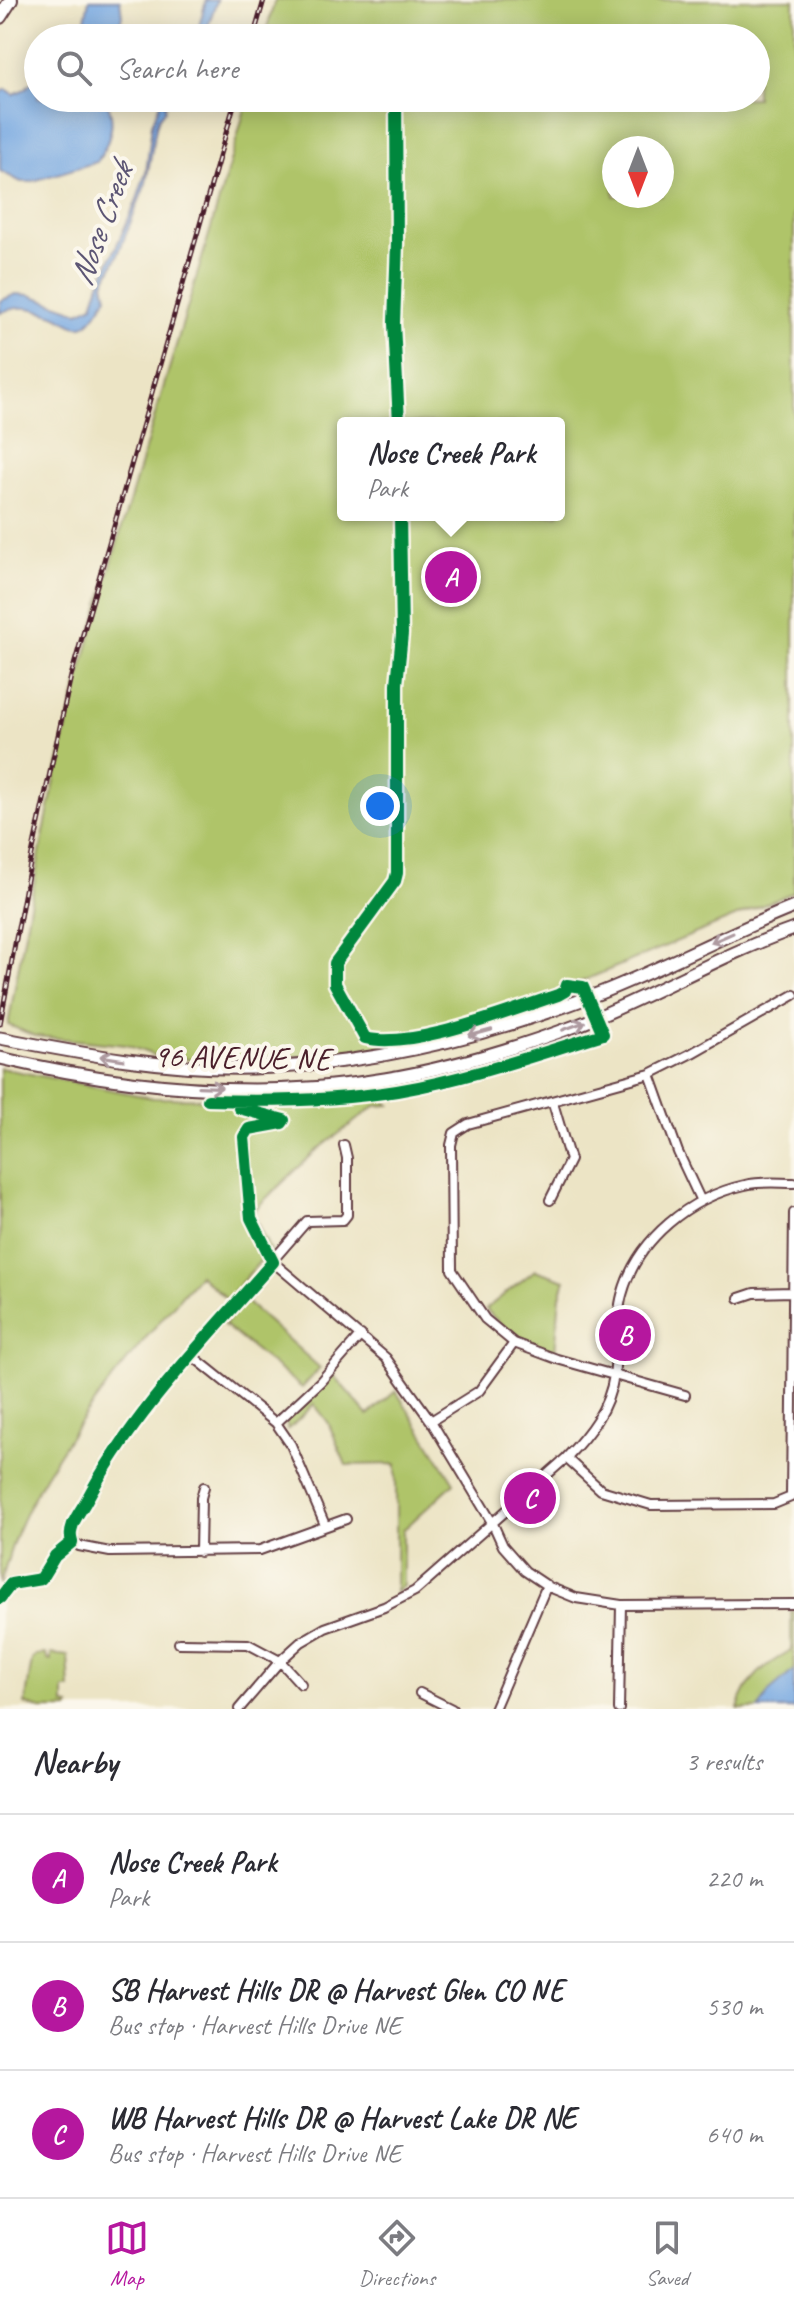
<!DOCTYPE html>
<html lang="en">
<head>
<meta charset="utf-8">
<style>
	body { margin:0; font-family:Caveat,sans-serif; background:#f7f7f7; color:#2b2b33 }
	.compass { position:absolute; left:602px; top:136px; width:72px; height:72px; border-radius:50%; background:#fff; box-shadow:0 4px 20px #0003; rotate:180deg }
	.you { position:absolute; left:380px; top:806px; width:28px; height:28px; margin:-20px; border:6px solid #fff; border-radius:50%; background:#1a73e8; box-shadow:0 0 0 12px #1a73e833 }
	.badge { display:grid; place-items:center; width:52px; height:52px; border-radius:50%; background:#b5179e; color:#fff; font-size:26px; font-weight:700 }
	.pin { position:absolute; translate:-50% -50%; border:4px solid #fff; box-shadow:0 2px 8px #0006 }
	.popup { position:absolute; left:337px; top:417px; width:228px; height:104px; box-sizing:border-box; display:grid; place-content:center; border-radius:8px; background:#fff; filter:drop-shadow(0 2px 6px #0005); font-size:26px; white-space:nowrap; color:#7c7c81 }
	.popup b { font-size:30px; color:#2b2b33 }
	.popup::after { content:''; position:absolute; left:50%; top:100%; margin-left:-16px; border:16px solid transparent; border-top-color:#fff }
	.list { margin:0; padding:0; list-style:none }
	h2 { display:flex; justify-content:space-between; align-items:center; height:104px; margin:0; padding:0 32px; font-size:34px }
	h2 small { font-size:26px; font-weight:400; color:#7c7c81 }
	.list li { display:grid; grid-template-columns:52px 1fr auto; gap:24px; align-items:center; box-sizing:border-box; height:128px; padding:0 32px; border-top:2px solid #e1e1e2 }
	.list b { display:block; font-size:30px; white-space:nowrap }
	.list p { margin:0; font-size:26px; white-space:nowrap; color:#7c7c81 }
	.list em { font-size:26px; font-style:normal; color:#7c7c81 }
	.icon { flex:none; width:44px; height:44px; fill:none; stroke:currentColor; stroke-width:2; stroke-linecap:round; stroke-linejoin:round }
	.map { position:relative; flex:none; width:794px; height:1709px; overflow:hidden }
	.search { position:absolute; background:#fff; box-shadow:0 4px 20px #0003; left:24px; right:24px; top:24px; height:88px; display:flex; align-items:center; gap:20px; box-sizing:border-box; padding:0 28px; border-radius:44px; color:#7c7c81; font-size:30px }
	.sheet { height:488px; background:#fff }
	nav { display:flex; justify-content:space-around; align-items:center; box-sizing:border-box; height:112px; border-top:2px solid #e1e1e2; background:#fff; font-size:22px; color:#7c7c81 }
	nav a { display:grid; justify-items:center; gap:4px }
	nav .on { color:#b5179e }
	.map>svg:first-child { display:block }
	.green { fill:#afc469; stroke:#7c724a; stroke-width:2; fill-rule:evenodd }
	.water { fill:#76a7e1; stroke:#606386; stroke-width:2 }
	.lines { fill:none; stroke-linecap:round; stroke-linejoin:round }
	.minor-casing { stroke:#623d42; stroke-width:12 }
	.major-casing { stroke:#623d42; stroke-width:15 }
	.highway-casing { stroke:#623d42; stroke-width:16 }
	.minor { stroke:#fff; stroke-width:8 }
	.major { stroke:#fff; stroke-width:11 }
	.highway { stroke:#fff; stroke-width:12 }
	.rail-casing { stroke:#4a1f2b; stroke-width:5 }
	.rail { stroke:#fbf7ec; stroke-width:2; stroke-dasharray:6; stroke-linecap:butt }
	.cycleway-casing { stroke:#fbf7ec; stroke-width:17 }
	.cycleway { stroke:#00873e; stroke-width:12 }
	.oneway { stroke:#ae9aa0 }
	.labels { text-anchor:middle; stroke-width:8; stroke-linejoin:round; paint-order:stroke }
	.street-label { font-size:32px; fill:#4a1f2b; stroke:#fbf7ec }
	.water-label { font-size:34px; font-style:italic; fill:#5c5574; stroke:#fbf7ec }
</style>
</head>
<body>
<div class="map">
<svg width="794" height="1709" viewBox="0 0 794 1709">
	<rect width="100%" height="100%" fill="#fbf7ec"/>
	<filter id="ink" filterUnits="userSpaceOnUse"><feTurbulence type="fractalNoise" baseFrequency=".0125" numOctaves="2"/><feDisplacementMap in="SourceGraphic" scale="16" xChannelSelector="R" yChannelSelector="G"/><feConvolveMatrix kernelMatrix="1 2 1 2 8 2 1 2 1" color-interpolation-filters="sRGB"/></filter>
	<filter id="wash" filterUnits="userSpaceOnUse"><feTurbulence type="fractalNoise" baseFrequency=".006" numOctaves="4" result="noise"/><feDisplacementMap in="SourceGraphic" scale="32" xChannelSelector="R" yChannelSelector="G"/><feGaussianBlur stdDeviation="1.8" result="paint"/><feColorMatrix in="noise" values="0 0 0 0 0 0 0 0 0 0 0 0 0 0 0 0 0 1.4 0 .05"/><feComposite in="paint" operator="in"/></filter>
	<g filter="url(#wash)">
		<rect width="100%" height="100%" fill="#ece4c5"/>
		<path class="green" d="M275 0H794V892L554 993 460 1027 383 1049 308 1057 204 1060 159 1057 126 1045 35 1036 8 1025C30 906 50 786 82 669 133 478 196 289 248 98H756V38H264ZM614 148H662V196H614ZM343 423H559V515H343Z
			M0 1068 153 1098 325 1100 376 1093 390 1105 375 1106 316 1151 258 1206 252 1213 270 1250 227 1299 199 1275C132 1354 58 1436 17 1532 10 1549 6 1567 0 1585Z
			M535 1270 565 1280 560 1296 555 1352C527 1343 505 1332 486 1309Z
			M244 1300 320 1368 302 1388 224 1325Z
			M333 1375 368 1415 396 1391 454 1483 403 1530V1586L396 1592V1464L346 1465 328 1422 314 1404 288 1430 286 1421Z
			M791 1611H794V1709H738C746 1678 766 1665 791 1650Z
			M46 1654 47 1660 51 1661V1654L68 1656 70 1689H64V1705L70 1706 68 1709H41L25 1704 32 1660 36 1655Z"/>
		<path class="water" d="M89 0H120L122 16 116 38H70L84 25Z
			M206 0H217L204 38H196Z
			M38 76V98H104C119 118 109 144 97 162L30 182H21L0 171V94L6 89 14 94 25 89Z
			M162 98H166L165 110 159 117 156 127 146 183 117 257 104 283 107 297C103 304 90 325 83 326 71 327 65 319 54 315 34 308 20 304 0 313V301L16 294 30 295 79 312 93 305 100 283 136 202 146 172 152 124Z
			M794 1670V1709H759L769 1692Z"/>
	</g>
	<g filter="url(#ink)">
		<g class="lines">
			<g class="minor-casing">
				<path id="minor" d="M650 1074 692 1053 794 995
					M344 1145 347 1158V1215L343 1220 307 1221 153 1398 100 1474 71 1528 70 1538 79 1546 110 1552 260 1550 346 1519
					M550 1200 570 1160 553 1103
					M273 1262 386 1358 431 1421 493 1524 503 1546 525 1571 549 1587 576 1598 621 1605 794 1604
					M739 1298 754 1293 792 1292
					M190 1354 276 1423 291 1445 325 1525
					M685 1395 557 1359 514 1343 485 1319 452 1270 451 1145 454 1133 468 1124 650 1074 678 1152 700 1199
					M431 1421 479 1391 514 1343
					M276 1423 320 1382 361 1335
					M566 1458 601 1490 651 1505 774 1504 791 1497 794 1213
					M200 1552 201 1498 204 1487
					M179 1643 248 1644 280 1661 301 1684
					M420 1693 452 1709
					M239 1709 280 1661 301 1642 325 1628 384 1607 415 1591 566 1458C589 1434 609 1409 614 1375 618 1348 615 1321 622 1295 637 1239 690 1197 745 1185 760 1181 778 1183 794 1183
					M494 1709 547 1585
					M619 1709 621 1605"/>
			</g>
			<g class="major-casing">
				<path id="major" d="M0 1038C83 1054 167 1070 252 1068 372 1066 489 1036 600 993 666 967 728 933 794 907
					M0 1058C124 1087 259 1101 385 1079 451 1068 516 1048 578 1025 651 997 719 955 794 929"/>
			</g>
			<g class="highway-casing">
				<path id="highway" d="M0 17 11 0"/>
			</g>
			<use href="#minor" class="minor"/>
			<use href="#major" class="major"/>
			<use href="#highway" class="highway"/>
			<g class="rail-casing">
				<path id="rail" d="M253 38 264 0
					M0 1024 30 864 71 676 236 98"/>
			</g>
			<use href="#rail" class="rail"/>
			<g class="cycleway-casing">
				<path id="cycleway" d="M396 98 397 243 394 323 399 423
					M208 1100C271 1102 335 1101 397 1091 467 1079 536 1055 603 1034L583 987 567 985 565 991 558 995C508 1011 413 1050 365 1038L335 984V963L395 881 397 873V684L402 634 400 515
					M0 1598 11 1584 41 1579 55 1556 72 1542C67 1528 78 1515 85 1503 133 1412 206 1339 273 1262L251 1218 244 1137 249 1129 282 1123 284 1120 239 1108"/>
			</g>
			<use href="#cycleway" class="cycleway"/>
		</g>
		<defs><path id="oneway-shaft" d="M-6 0H5M1.5-3L5.5 0L1.5 3" fill="none" stroke-width="1.6" stroke-linecap="round" stroke-linejoin="round" transform="scale(2)"/></defs>
		<g class="oneway">
			<use href="#oneway-shaft" transform="translate(722 938) rotate(156)"/>
			<use href="#oneway-shaft" transform="translate(574 1026) rotate(-20)"/>
			<use href="#oneway-shaft" transform="translate(480 1033) rotate(165)"/>
			<use href="#oneway-shaft" transform="translate(112 1058) rotate(-171)"/>
			<use href="#oneway-shaft" transform="translate(210 1087) rotate(2)"/>
		</g>
	</g>
	<g class="labels">
		<g class="street-label">
			<text transform="translate(242 1057) rotate(1)" y="11">96 AVENUE NE</text>
		</g>
		<g class="water-label">
			<text transform="translate(100 224) rotate(-70)" y="12">Nose Creek</text>
		</g>
	</g>
</svg>
<svg class="compass" viewBox="-18 -18 36 36"><path d="M0-13l5 13h-10z" fill="#e53935"/><path d="M0 13l5-13h-10z" fill="#7c7c81"/></svg>
<div class="you"></div>
<div class="pin badge" style="left:451px;top:577px">A</div>
<div class="popup"><b>Nose Creek Park</b>Park</div>
<div class="pin badge" style="left:625px;top:1335px">B</div>
<div class="pin badge" style="left:530px;top:1498px">C</div>
<div class="search"><svg class="icon" aria-label="search" viewBox="0 0 24 24"><circle cx="10" cy="10" r="6"/><path d="M15 15l6 6"/></svg>Search here</div>
</div>
<section class="sheet">
<h2>Nearby<small>3 results</small></h2>
<ul class="list">
<li><span class="badge">A</span><div><b>Nose Creek Park</b><p>Park</p></div><em>220 m</em></li>
<li><span class="badge">B</span><div><b>SB Harvest Hills DR @ Harvest Glen CO NE</b><p>Bus stop · Harvest Hills Drive NE</p></div><em>530 m</em></li>
<li><span class="badge">C</span><div><b>WB Harvest Hills DR @ Harvest Lake DR NE</b><p>Bus stop · Harvest Hills Drive NE</p></div><em>640 m</em></li>
</ul>
</section>
<nav>
<a class="on"><svg class="icon" aria-label="map" viewBox="0 0 24 24"><path d="M3 6l6-2 6 2 6-2v14l-6 2-6-2-6 2zM9 4v14M15 6v14"/></svg>Map</a>
<a><svg class="icon" aria-label="directions" viewBox="0 0 24 24"><path d="M12 3l9 9-9 9-9-9zM9 14v-3h6M13 9l2 2-2 2"/></svg>Directions</a>
<a><svg class="icon" aria-label="saved" viewBox="0 0 24 24"><path d="M7 4h10v16l-5-4-5 4z"/></svg>Saved</a>
</nav>
</body>
</html>
